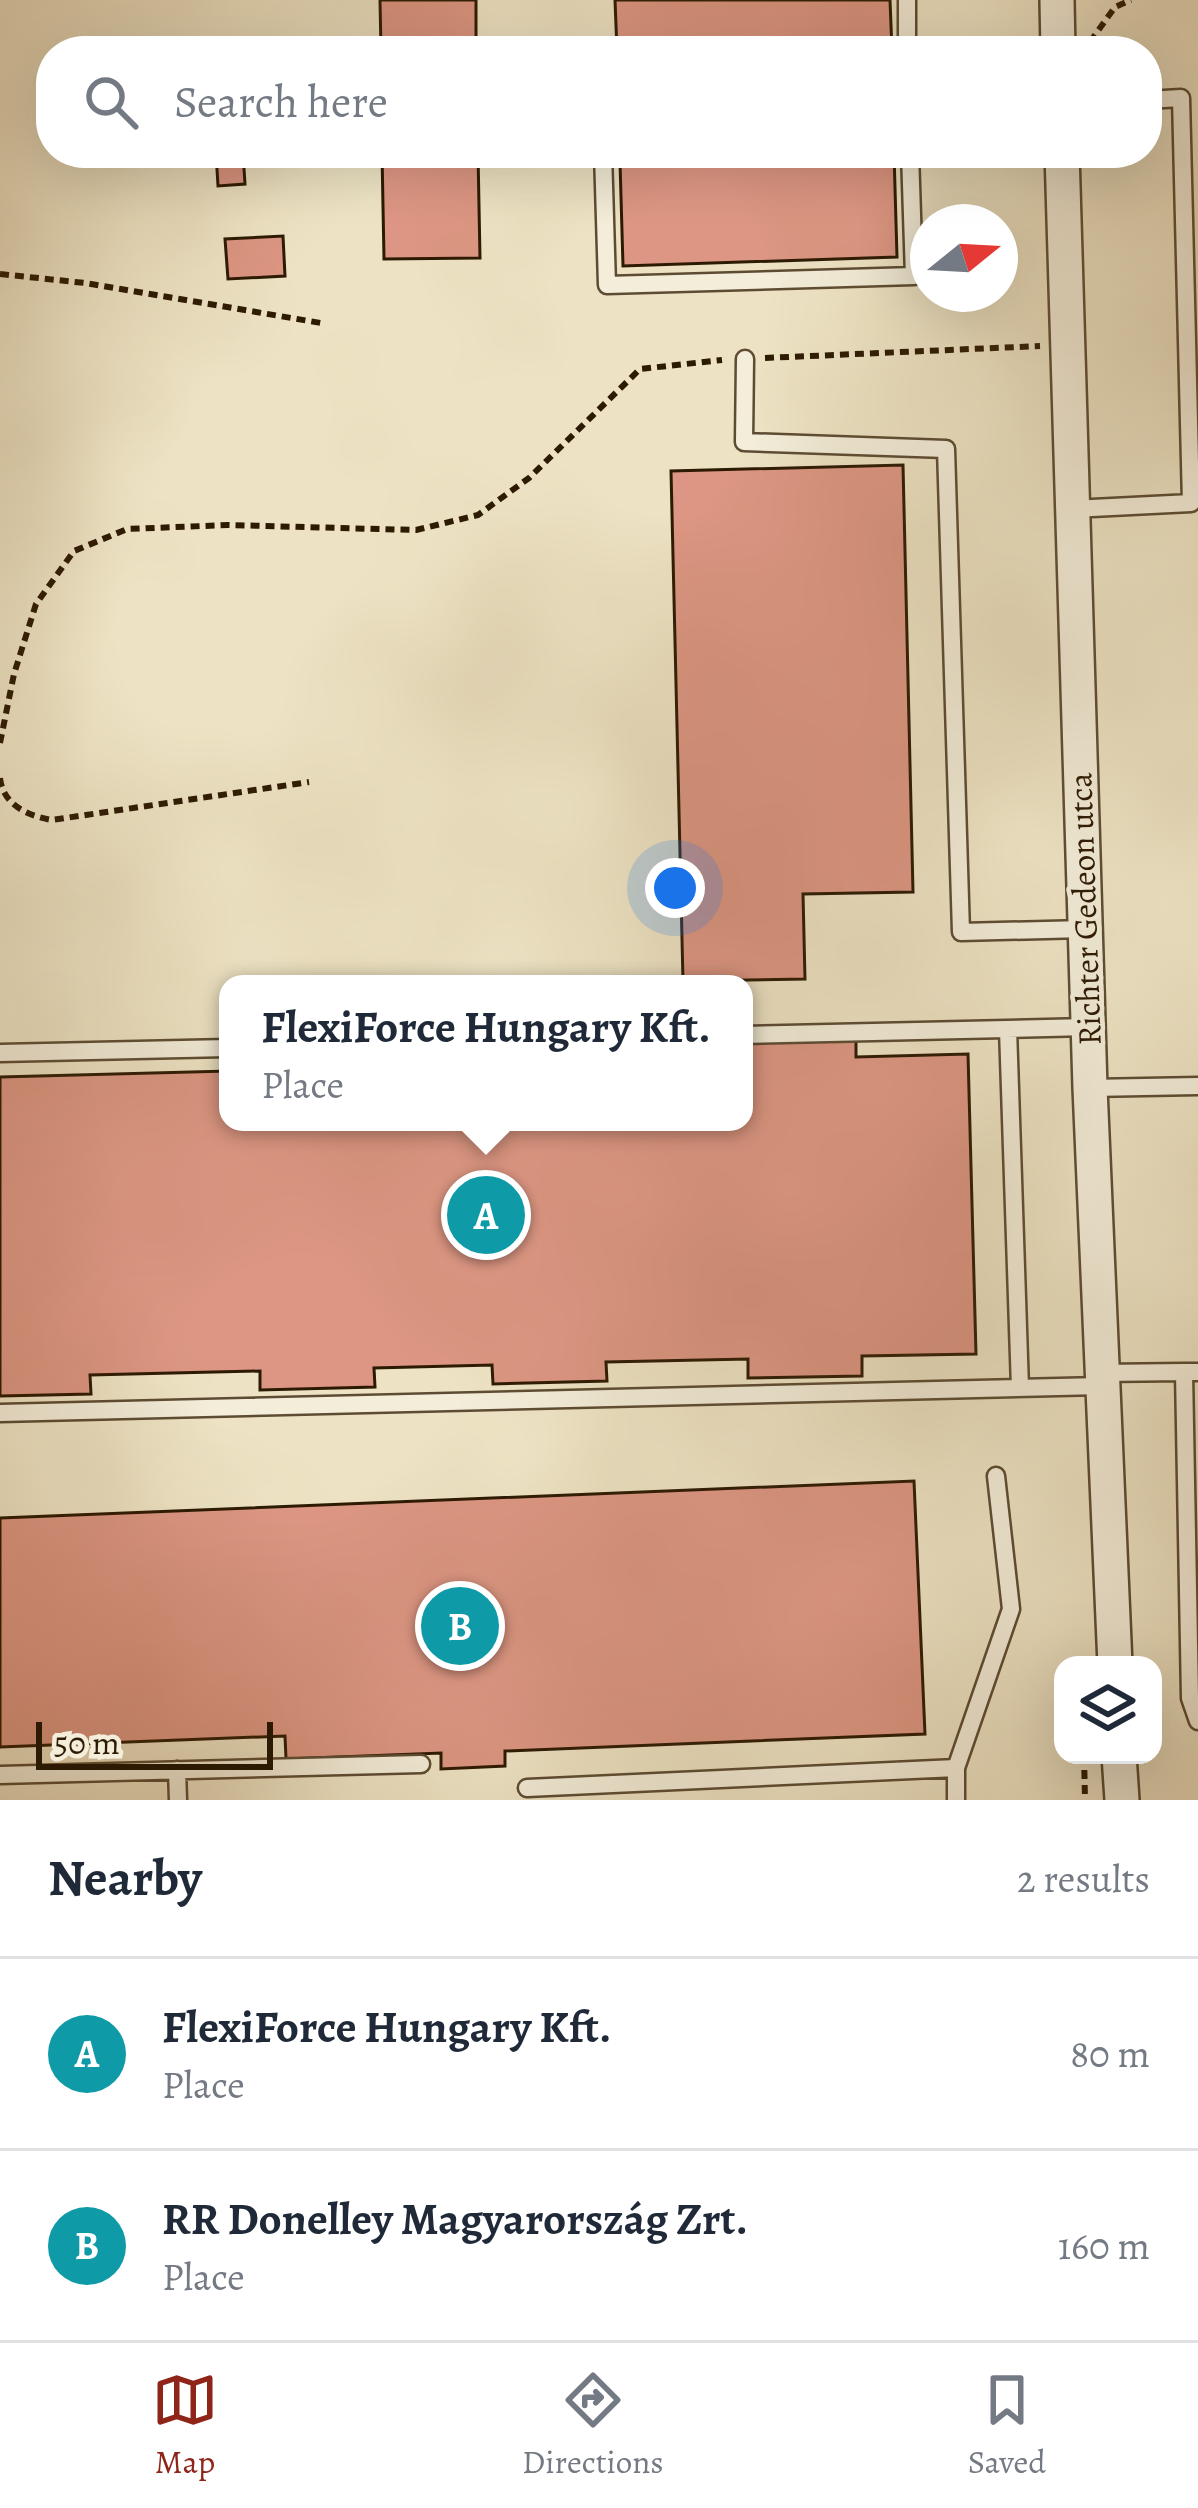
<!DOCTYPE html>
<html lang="en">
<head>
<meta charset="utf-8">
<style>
	body { margin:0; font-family:Alegreya,serif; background:#f2f2f3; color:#1f2937 }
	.controls { position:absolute; right:36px; bottom:36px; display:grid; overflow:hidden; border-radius:24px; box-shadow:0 12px 48px #0002 }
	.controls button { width:108px; height:108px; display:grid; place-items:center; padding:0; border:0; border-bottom:3px solid #e0e1e3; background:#fff; color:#1f2937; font:60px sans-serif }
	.compass { position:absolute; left:910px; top:204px; width:108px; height:108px; border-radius:50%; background:#fff; box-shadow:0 12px 48px #0002; rotate:72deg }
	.scale { position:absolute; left:36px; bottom:30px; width:237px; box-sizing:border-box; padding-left:12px; border:6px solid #2d1a03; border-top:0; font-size:33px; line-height:42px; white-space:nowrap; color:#2d1a03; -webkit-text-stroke:9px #f3edd9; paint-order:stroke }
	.you { position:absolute; left:675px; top:888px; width:42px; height:42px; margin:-30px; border:9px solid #fff; border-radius:50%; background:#1a73e8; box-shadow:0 0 0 18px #1a73e833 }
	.badge { display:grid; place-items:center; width:78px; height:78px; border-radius:50%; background:#8f2418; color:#fff; font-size:39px; font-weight:700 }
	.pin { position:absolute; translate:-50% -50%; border:6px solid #fff; box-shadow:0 3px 12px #0006 }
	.popup { position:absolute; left:219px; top:975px; width:534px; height:156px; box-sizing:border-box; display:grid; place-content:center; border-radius:24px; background:#fff; filter:drop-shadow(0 3px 9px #0005); font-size:39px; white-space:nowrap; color:#747a83 }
	.popup b { font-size:45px; color:#1f2937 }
	.popup::after { content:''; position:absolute; left:50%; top:100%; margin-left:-24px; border:24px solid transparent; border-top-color:#fff }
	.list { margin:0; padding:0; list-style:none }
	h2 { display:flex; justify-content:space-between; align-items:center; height:156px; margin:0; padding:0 48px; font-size:51px }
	h2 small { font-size:39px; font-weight:400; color:#747a83 }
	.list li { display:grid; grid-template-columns:78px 1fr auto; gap:36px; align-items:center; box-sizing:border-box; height:192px; padding:0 48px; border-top:3px solid #e0e1e3 }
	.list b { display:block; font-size:45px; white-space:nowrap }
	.list p { margin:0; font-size:39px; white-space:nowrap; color:#747a83 }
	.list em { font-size:39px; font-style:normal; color:#747a83 }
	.icon { flex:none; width:66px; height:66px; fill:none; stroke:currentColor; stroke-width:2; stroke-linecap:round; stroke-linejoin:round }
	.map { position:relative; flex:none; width:1198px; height:1800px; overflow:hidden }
	.search { position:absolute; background:#fff; box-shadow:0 12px 48px #0002; left:36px; right:36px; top:36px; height:132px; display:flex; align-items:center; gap:30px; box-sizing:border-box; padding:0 42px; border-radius:48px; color:#747a83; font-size:45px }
	.sheet { height:540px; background:#fff }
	nav { display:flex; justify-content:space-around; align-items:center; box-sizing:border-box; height:168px; border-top:3px solid #e0e1e3; background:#fff; font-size:33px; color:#747a83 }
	nav a { display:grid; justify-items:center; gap:6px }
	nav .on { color:#8f2418 }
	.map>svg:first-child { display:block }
	.building { fill:#dc9683; stroke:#2d1a03; stroke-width:3 }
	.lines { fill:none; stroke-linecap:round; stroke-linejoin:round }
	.lane-casing { stroke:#5d4c33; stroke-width:21 }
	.street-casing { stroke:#5d4c33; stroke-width:38 }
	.path { stroke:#2d1a03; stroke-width:6; stroke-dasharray:9 6; stroke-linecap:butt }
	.lane { stroke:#f3edd9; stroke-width:16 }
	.street { stroke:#f3edd9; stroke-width:33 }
	.labels { text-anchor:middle; stroke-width:9; stroke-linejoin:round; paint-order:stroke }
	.street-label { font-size:33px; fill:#2d1a03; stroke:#f3edd9 }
</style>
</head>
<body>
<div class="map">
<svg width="1198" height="1800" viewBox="0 0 1198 1800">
	<rect width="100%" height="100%" fill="#ede3c4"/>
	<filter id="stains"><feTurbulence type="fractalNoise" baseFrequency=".00167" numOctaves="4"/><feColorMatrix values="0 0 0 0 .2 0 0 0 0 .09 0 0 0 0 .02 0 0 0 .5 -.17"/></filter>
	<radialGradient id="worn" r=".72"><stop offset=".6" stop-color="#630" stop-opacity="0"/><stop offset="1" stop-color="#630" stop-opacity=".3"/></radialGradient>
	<path class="building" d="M380 0H476V51H381Z
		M615 0H890L892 51H617Z
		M216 153H243L245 184 218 186Z
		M382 153H478L480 258 384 259Z
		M894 153 897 257 623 266 620 162Z
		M283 236 285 276 228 279 225 239Z
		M903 465 913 892 803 894 805 979 683 981 671 471Z
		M856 1038V1057L968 1054 976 1354 862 1356V1376L748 1378V1359L606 1362 607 1381 493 1384 492 1365 374 1368 375 1387 260 1390V1371L90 1375 91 1394 0 1396V1077L228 1071V1122H744V1040Z
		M914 1481 925 1734 505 1751V1766L441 1769V1753L286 1759 285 1736 0 1747V1518Z"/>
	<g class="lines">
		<g class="lane-casing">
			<path id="lane" d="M907 0V51
				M603 153 607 285 914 276 910 153
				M745 359 744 442 946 449 961 932 1085 929
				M1072 509 1191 503 1181 98 1147 100
				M1008 1029 1020 1388
				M744 1035 1088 1027
				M0 1053 228 1048
				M1090 1088 1198 1086
				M1198 1372H1184L1190 1698 1198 1721
				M1101 1373 1184 1372
				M0 1413 1101 1386
				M177 1770 178 1800
				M0 1775 421 1764
				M527 1788 956 1768
				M956 1800V1768L1011 1609 996 1476"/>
		</g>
		<g class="street-casing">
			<path id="street" d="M1057 0 1058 51
				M1062 153 1090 1088 1115 1665
				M1119 1755 1122 1800"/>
		</g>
		<path class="path" d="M1090 42 1115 7 1131 0
			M0 274 85 283 321 323
			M765 358 1040 346
			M0 743 14 674 36 604 74 551 127 529 228 525 416 530 478 515 529 478 640 369 722 360
			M0 778C3 805 28 816 52 820L309 782
			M1084 1755 1085 1800"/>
		<use href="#lane" class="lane"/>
		<use href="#street" class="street"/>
	</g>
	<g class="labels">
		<g class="street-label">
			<text transform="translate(1084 909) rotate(-92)" y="12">Richter Gedeon utca</text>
		</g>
	</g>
	<rect width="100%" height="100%" filter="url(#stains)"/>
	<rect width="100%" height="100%" fill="url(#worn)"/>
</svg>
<div class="controls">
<button><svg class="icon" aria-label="layers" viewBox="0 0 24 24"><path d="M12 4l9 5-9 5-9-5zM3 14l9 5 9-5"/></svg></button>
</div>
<svg class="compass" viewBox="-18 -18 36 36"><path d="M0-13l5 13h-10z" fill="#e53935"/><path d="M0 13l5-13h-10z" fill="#747a83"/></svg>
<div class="scale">50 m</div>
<div class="you"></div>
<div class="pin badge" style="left:486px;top:1215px;background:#0f9aa8">A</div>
<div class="popup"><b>FlexiForce Hungary Kft.</b>Place</div>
<div class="pin badge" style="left:460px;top:1626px;background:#0f9aa8">B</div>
<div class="search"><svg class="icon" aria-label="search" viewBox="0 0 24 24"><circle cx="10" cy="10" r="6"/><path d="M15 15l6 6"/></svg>Search here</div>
</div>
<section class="sheet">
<h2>Nearby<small>2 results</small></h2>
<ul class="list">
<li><span class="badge" style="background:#0f9aa8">A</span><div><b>FlexiForce Hungary Kft.</b><p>Place</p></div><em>80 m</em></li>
<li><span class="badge" style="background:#0f9aa8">B</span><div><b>RR Donelley Magyarország Zrt.</b><p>Place</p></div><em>160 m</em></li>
</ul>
</section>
<nav>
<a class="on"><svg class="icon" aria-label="map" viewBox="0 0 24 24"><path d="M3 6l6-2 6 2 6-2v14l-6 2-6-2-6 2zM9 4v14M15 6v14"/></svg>Map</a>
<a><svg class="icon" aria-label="directions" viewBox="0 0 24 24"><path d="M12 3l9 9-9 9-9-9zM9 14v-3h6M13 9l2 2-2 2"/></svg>Directions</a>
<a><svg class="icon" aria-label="saved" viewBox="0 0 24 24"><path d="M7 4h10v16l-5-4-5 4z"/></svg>Saved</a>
</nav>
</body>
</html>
